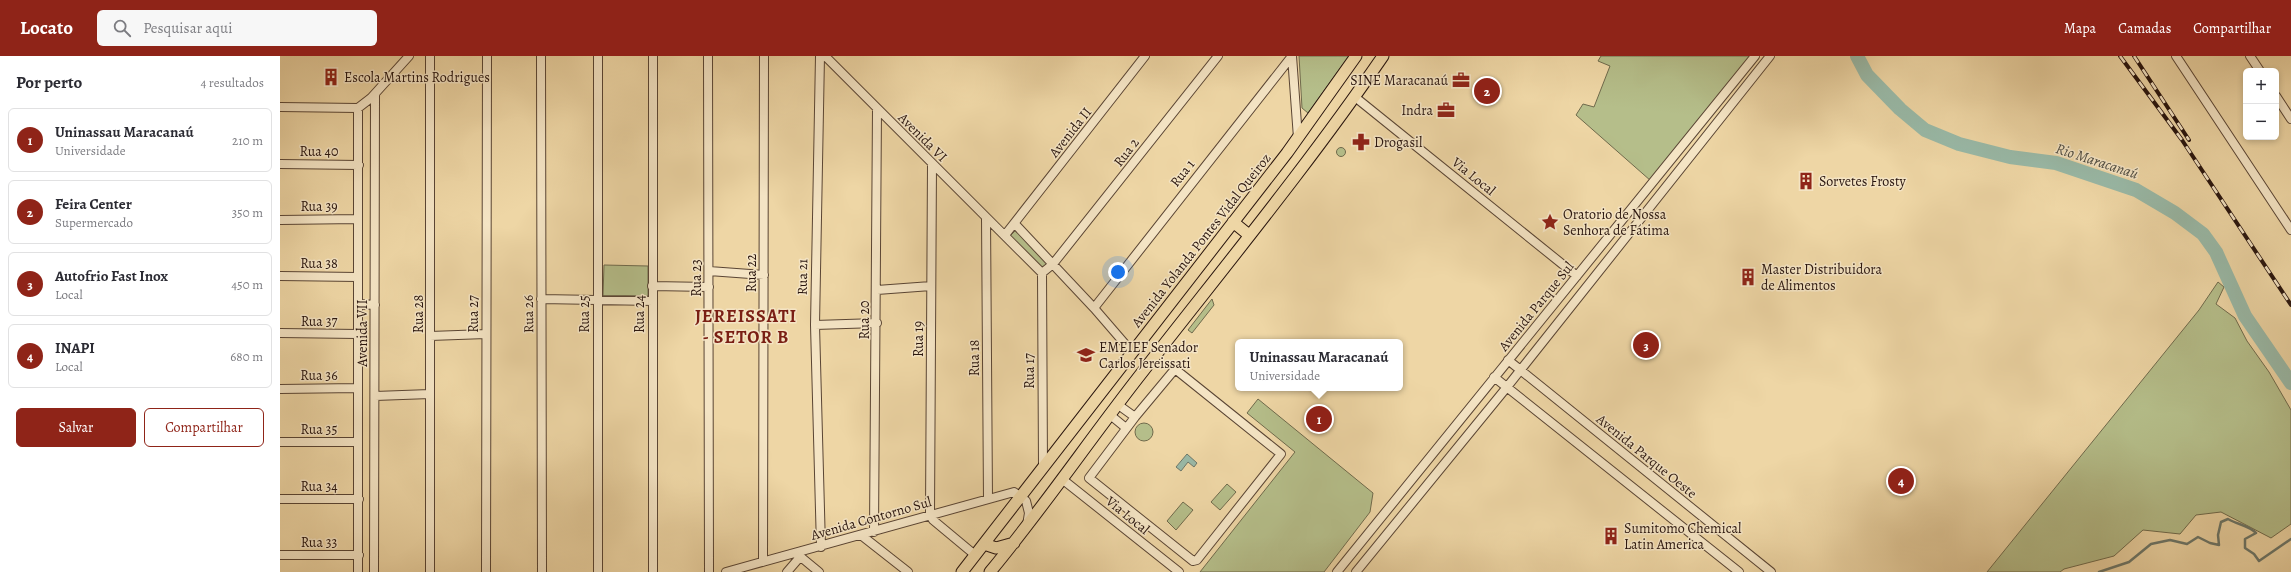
<!DOCTYPE html>
<html lang="pt">
<head>
<meta charset="utf-8">
<style>
	body { margin:0; font-family:Alegreya,serif; background:#f7f7f7; color:#2b2b33 }
	.controls { position:absolute; right:12px; top:12px; display:grid; overflow:hidden; border-radius:6px; box-shadow:0 2px 6px #0003 }
	.controls button { width:36px; height:36px; display:grid; place-items:center; padding:0; border:0; border-bottom:1px solid #e1e1e2; background:#fff; color:#2b2b33; font:20px sans-serif }
	.you { position:absolute; left:838px; top:216px; width:14px; height:14px; margin:-10px; border:3px solid #fff; border-radius:50%; background:#1a73e8; box-shadow:0 0 0 6px #1a73e833 }
	.badge { display:grid; place-items:center; width:26px; height:26px; border-radius:50%; background:#8f2418; color:#fff; font-size:13px; font-weight:700 }
	.pin { position:absolute; translate:-50% -50%; border:2px solid #fff; box-shadow:0 1px 4px #0006 }
	.popup { position:absolute; left:955px; top:283px; width:168px; height:52px; box-sizing:border-box; display:grid; place-content:center; border-radius:6px; background:#fff; filter:drop-shadow(0 1px 3px #0005); font-size:13px; white-space:nowrap; color:#7c7c81 }
	.popup b { font-size:15px; color:#2b2b33 }
	.popup::after { content:''; position:absolute; left:50%; top:100%; margin-left:-8px; border:8px solid transparent; border-top-color:#fff }
	.list { margin:0; padding:0; list-style:none }
	h2 { display:flex; justify-content:space-between; align-items:center; height:52px; margin:0; padding:0 16px; font-size:17px }
	h2 small { font-size:13px; font-weight:400; color:#7c7c81 }
	.list li { display:grid; grid-template-columns:26px 1fr auto; gap:12px; align-items:center; box-sizing:border-box; height:64px; margin:0 8px 8px; padding:0 8px; border:1px solid #e1e1e2; border-radius:6px }
	.list b { display:block; font-size:15px; white-space:nowrap }
	.list p { margin:0; font-size:13px; white-space:nowrap; color:#7c7c81 }
	.list em { font-size:13px; font-style:normal; color:#7c7c81 }
	.actions { display:flex; gap:8px; padding:12px 16px }
	.actions a { flex:1; padding:9px 0; border:1px solid #8f2418; border-radius:6px; text-align:center; font-size:14px; color:#8f2418 }
	.actions .main { background:#8f2418; color:#fff }
	.icon { flex:none; width:22px; height:22px; fill:none; stroke:currentColor; stroke-width:2; stroke-linecap:round; stroke-linejoin:round }
	.map { position:relative; flex:none; width:2011px; height:516px; overflow:hidden }
	header { display:flex; align-items:center; gap:24px; box-sizing:border-box; height:56px; padding:0 20px; background:#8f2418; color:#fff }
	header strong { font-size:19px }
	nav { display:flex; gap:22px; margin-inline-start:auto; font-size:14px }
	.search { width:280px; height:36px; background:#f7f7f7; display:flex; align-items:center; gap:10px; box-sizing:border-box; padding:0 14px; border-radius:6px; color:#7c7c81; font-size:15px }
	main { display:flex }
	aside { flex:1; background:#fff }
	.map>svg:first-child { display:block }
	.green { fill:#b5be8a; stroke:#6f6a4c }
	.water { fill:#99b9a7; stroke:#6c776a }
	.lines { fill:none; stroke-linecap:round; stroke-linejoin:round }
	.stream { stroke:#6c776a; stroke-width:2.5 }
	.river { stroke:#99b9a7; stroke-width:14 }
	.minor-casing { stroke:#5a4534; stroke-width:10 }
	.major-casing { stroke:#29150e; stroke-width:13 }
	.minor { stroke:#f4e4c4; stroke-width:8 }
	.major { stroke:#eed6a5; stroke-width:11 }
	.rail-casing { stroke:#29150e; stroke-width:4 }
	.rail { stroke:#f4e4c4; stroke-width:2.5; stroke-dasharray:8; stroke-linecap:butt }
	.labels { text-anchor:middle; stroke-width:3; stroke-linejoin:round; paint-order:stroke }
	.poi-label { font-size:14px; fill:#29150e; stroke:#f4e4c4; text-anchor:start }
	.street-label { font-size:14px; fill:#29150e; stroke:#f4e4c4 }
	.water-label { font-size:15px; font-style:italic; fill:#504e44; stroke:#f4e4c4 }
	.district-label { font-size:18px; font-weight:bold; letter-spacing:1px; fill:#7a1f14; stroke:#f4e4c4 }
</style>
</head>
<body>
<header>
<strong>Locato</strong>
<div class="search"><svg class="icon" aria-label="search" viewBox="0 0 24 24"><circle cx="10" cy="10" r="6"/><path d="M15 15l6 6"/></svg>Pesquisar aqui</div>
<nav><a>Mapa</a><a>Camadas</a><a>Compartilhar</a></nav>
</header>
<main>
<aside>
<h2>Por perto<small>4 resultados</small></h2>
<ul class="list">
<li><span class="badge">1</span><div><b>Uninassau Maracanaú</b><p>Universidade</p></div><em>210 m</em></li>
<li><span class="badge">2</span><div><b>Feira Center</b><p>Supermercado</p></div><em>350 m</em></li>
<li><span class="badge">3</span><div><b>Autofrio Fast Inox</b><p>Local</p></div><em>450 m</em></li>
<li><span class="badge">4</span><div><b>INAPI</b><p>Local</p></div><em>680 m</em></li>
</ul>
<div class="actions"><a class="main">Salvar</a><a>Compartilhar</a></div>
</aside>
<div class="map">
<svg width="2011" height="516" viewBox="0 0 2011 516">
	<rect width="100%" height="100%" fill="#eed6a5"/>
	<filter id="stains"><feTurbulence type="fractalNoise" baseFrequency=".005" numOctaves="4"/><feColorMatrix values="0 0 0 0 .2 0 0 0 0 .09 0 0 0 0 .02 0 0 0 .5 -.17"/></filter>
	<radialGradient id="worn" r=".72"><stop offset=".6" stop-color="#630" stop-opacity="0"/><stop offset="1" stop-color="#630" stop-opacity=".3"/></radialGradient>
	<path class="green" d="M1019 0H1069L1028 57 1022 52Z
		M1321 0H1471L1371 125 1296 59 1303 48 1314 51 1330 10 1318 5Z
		M1056.5 96a4.5 4.5 0 1 1 9 0a4.5 4.5 0 1 1-9 0Z
		M737 173 768 208 761 213 729 181Z
		M324 209 368 210V240H323Z
		M1938 226 1944 231 1936 248 1955 262 1967 285 1989 316 2011 354V468L1991 482 1941 456 1916 459 1900 478 1863 474 1834 500 1784 513 1780 516H1707L1919 254Z
		M932 243 934 249 912 277 908 274Z
		M978 343 1093 437 1090 456 1044 516H920L1015 396 967 357Z
		M855 376a9 9 0 1 1 18 0a9 9 0 1 1-18 0Z
		M947 428 956 436 940 454 931 446Z
		M903 446 913 454 896 474 887 465Z"/>
	<path class="water" d="M907 398 917 407 914 411 908 406 901 415 896 411Z"/>
	<g class="lines">
		<path class="stream" d="M1819 516 1849 506 1871 488 1890 484 1907 488 1918 481 1930 487 1939 489 1938 479 1941 466 1948 463C1958 469 1968 469 1976 477L1965 483V492L1974 498 1979 505 2011 483"/>
		<path class="river" d="M1577 0 1587 19 1620 53 1645 74 1679 88 1730 101 1776 107 1856 134 1895 157 1923 178 1936 196 1965 260 2011 327"/>
		<g class="minor-casing">
			<path id="minor" d="M261 0 262 516
				M318 0V516
				M373 0V516
				M428 0 429 516
				M540 0 535 269 541 491
				M545 0 762 217
				M1012 0 1018 82
				M1896 0 2011 174
				M1970 0 1980 15
				M1996 40 2011 63
				M1075 41 1297 220
				M0 51 78 52 91 42 129 0
				M0 108 79 109
				M652 108 650 459 653 464 695 499
				M706 162 708 442
				M0 164 78 163
				M735 168 814 252 852 296
				M725 179 865 0
				M429 215 484 219
				M762 217 773 208 938 0
				M762 217 763 412
				M0 220 78 221
				M372 230 429 231
				M597 234 651 230
				M261 243 373 245
				M79 248 95 249
				M814 252 1012 0
				M535 269 597 267
				M0 277 78 278
				M150 280 206 278
				M1228 304 1491 516
				M895 313 1001 398 917 504 913 505 809 422 855 361Z
				M1214 321 1459 516
				M0 333 78 332
				M95 340 150 338
				M837 348 855 361
				M829 358 846 372
				M0 386H78
				M782 423 899 516
				M0 443H79
				M594 476 597 53
				M581 479 628 516
				M516 497 539 516
				M0 499H79
				M483 506 484 0
				M78 516V52
				M94 516 95 38
				M150 516V0
				M206 516 207 0
				M446 516 734 436 746 445 749 457 747 469
				M507 516 520 501
				M1057 516 1475 0
				M1076 516 1227 331 1490 0"/>
		</g>
		<g class="major-casing">
			<path id="major" d="M953 166 969 179
				M704 488 716 492 734 487
				M682 516 1007 97 1076 0
				M710 516C764 451 812 380 864 314 945 210 1029 108 1103 0"/>
		</g>
		<use href="#minor" class="minor"/>
		<use href="#major" class="major"/>
		<g class="rail-casing">
			<path id="rail" d="M1840 0 1902 84 2011 249
				M1854 0 1909 84"/>
		</g>
		<use href="#rail" class="rail"/>
	</g>
	<defs>
		<g id="building-bare" transform="scale(1.38)"><path d="M-4-6H4V6H1V3H-1V6H-4ZM-2.5-4.3h1.7v1.8h-1.7ZM.8-4.3h1.7v1.8H.8ZM-2.5-1h1.7V.8h-1.7ZM.8-1h1.7V.8H.8Z" fill="#8f2418" stroke="#f4e4c4" stroke-width="2.5" paint-order="stroke"/></g>
		<g id="office-bare" transform="scale(1.38)"><path d="M-6-3h4V-5.5h4V-3h4V5H-6ZM-1-4.5V-3h2v-1.5ZM-6 0V1H6V0Z" fill="#8f2418" stroke="#f4e4c4" stroke-width="2.5" paint-order="stroke"/></g>
		<g id="pharmacy-bare" transform="scale(1.38)"><path d="M-2-6h4v4h4v4h-4v4h-4v-4h-4v-4h4Z" fill="#8f2418" stroke="#f4e4c4" stroke-width="2.5" paint-order="stroke"/></g>
		<g id="sight-bare" transform="scale(1.38)"><path d="M0-6L1.8-2.2L6-1.7L2.9 1.2L3.7 5.4L0 3.3L-3.7 5.4L-2.9 1.2L-6-1.7L-1.8-2.2Z" fill="#8f2418" stroke="#f4e4c4" stroke-width="2.5" paint-order="stroke"/></g>
		<g id="school-bare" transform="scale(1.38)"><path d="M0-5L7-2L0 1L-7-2ZM-4 1L0 2.5L4 1V4Q0 6-4 4Z" fill="#8f2418" stroke="#f4e4c4" stroke-width="2.5" paint-order="stroke"/></g>
	</defs>
	<g fill-rule="evenodd">
		<use href="#building-bare" x="51" y="21"/>
		<use href="#office-bare" x="1181" y="24"/>
		<use href="#office-bare" x="1166" y="54"/>
		<use href="#pharmacy-bare" x="1081" y="86"/>
		<use href="#building-bare" x="1526" y="125"/>
		<use href="#sight-bare" x="1270" y="166"/>
		<use href="#building-bare" x="1468" y="221"/>
		<use href="#school-bare" x="806" y="299"/>
		<use href="#building-bare" x="1331" y="480"/>
	</g>
	<g class="labels">
		<g class="poi-label">
			<text x="64" y="26">Escola Martins Rodrigues</text>
			<text x="1168" y="29" text-anchor="end">SINE Maracanaú</text>
			<text x="1153" y="59" text-anchor="end">Indra</text>
			<text x="1094" y="91">Drogasil</text>
			<text x="1539" y="130">Sorvetes Frosty</text>
			<text x="1283" y="163">Oratorio de Nossa<tspan x="1283" dy="16">Senhora de Fátima</tspan></text>
			<text x="1481" y="218">Master Distribuidora<tspan x="1481" dy="16">de Alimentos</tspan></text>
			<text x="819" y="296">EMEIEF Senador<tspan x="819" dy="16">Carlos Jereissati</tspan></text>
			<text x="1344" y="477">Sumitomo Chemical<tspan x="1344" dy="16">Latin America</tspan></text>
		</g>
		<g class="street-label">
			<text transform="translate(790 76) rotate(-52)" y="5">Avenida II</text>
			<text transform="translate(643 81) rotate(45)" y="5">Avenida VI</text>
			<text x="39" y="100">Rua 40</text>
			<text transform="translate(846 96) rotate(-52)" y="5">Rua 2</text>
			<text transform="translate(902 117) rotate(-52)" y="5">Rua 1</text>
			<text transform="translate(1194 120) rotate(39)" y="5">Via Local</text>
			<text x="39" y="155">Rua 39</text>
			<text transform="translate(921 184) rotate(-52)" y="5">Avenida Yolanda Pontes Vidal Queiroz</text>
			<text x="39" y="212">Rua 38</text>
			<text transform="translate(471 217) rotate(-90)" y="5">Rua 22</text>
			<text transform="translate(522 221) rotate(-89)" y="5">Rua 21</text>
			<text transform="translate(416 222) rotate(-90)" y="5">Rua 23</text>
			<text transform="translate(1256 250) rotate(-51)" y="5">Avenida Parque Sul</text>
			<text transform="translate(138 258) rotate(-90)" y="5">Rua 28</text>
			<text transform="translate(193 258) rotate(-90)" y="5">Rua 27</text>
			<text transform="translate(248 258) rotate(-91)" y="5">Rua 26</text>
			<text transform="translate(304 258) rotate(-90)" y="5">Rua 25</text>
			<text transform="translate(359 258) rotate(-90)" y="5">Rua 24</text>
			<text transform="translate(584 264) rotate(-90)" y="5">Rua 20</text>
			<text x="39" y="270">Rua 37</text>
			<text transform="translate(82 277) rotate(-90)" y="5">Avenida VII</text>
			<text transform="translate(638 283) rotate(-90)" y="5">Rua 19</text>
			<text transform="translate(694 302) rotate(-90)" y="5">Rua 18</text>
			<text transform="translate(749 315) rotate(-90)" y="5">Rua 17</text>
			<text x="39" y="324">Rua 36</text>
			<text x="39" y="378">Rua 35</text>
			<text transform="translate(1367 400) rotate(39)" y="5">Avenida Parque Oeste</text>
			<text x="39" y="435">Rua 34</text>
			<text transform="translate(848 459) rotate(39)" y="5">Via Local</text>
			<text transform="translate(591 462) rotate(-16)" y="5">Avenida Contorno Sul</text>
			<text x="39" y="491">Rua 33</text>
		</g>
		<g class="water-label">
			<text transform="translate(1817 105) rotate(18)" y="5">Rio Maracanaú</text>
		</g>
		<g class="district-label">
			<text x="466" y="266">JEREISSATI<tspan x="466" dy="21">- SETOR B</tspan></text>
		</g>
	</g>
	<rect width="100%" height="100%" filter="url(#stains)"/>
	<rect width="100%" height="100%" fill="url(#worn)"/>
</svg>
<div class="controls">
<button>+</button>
<button>−</button>
</div>
<div class="you"></div>
<div class="pin badge" style="left:1039px;top:363px">1</div>
<div class="popup"><b>Uninassau Maracanaú</b>Universidade</div>
<div class="pin badge" style="left:1207px;top:35px">2</div>
<div class="pin badge" style="left:1366px;top:289px">3</div>
<div class="pin badge" style="left:1621px;top:425px">4</div>
</div>
</main>
</body>
</html>
